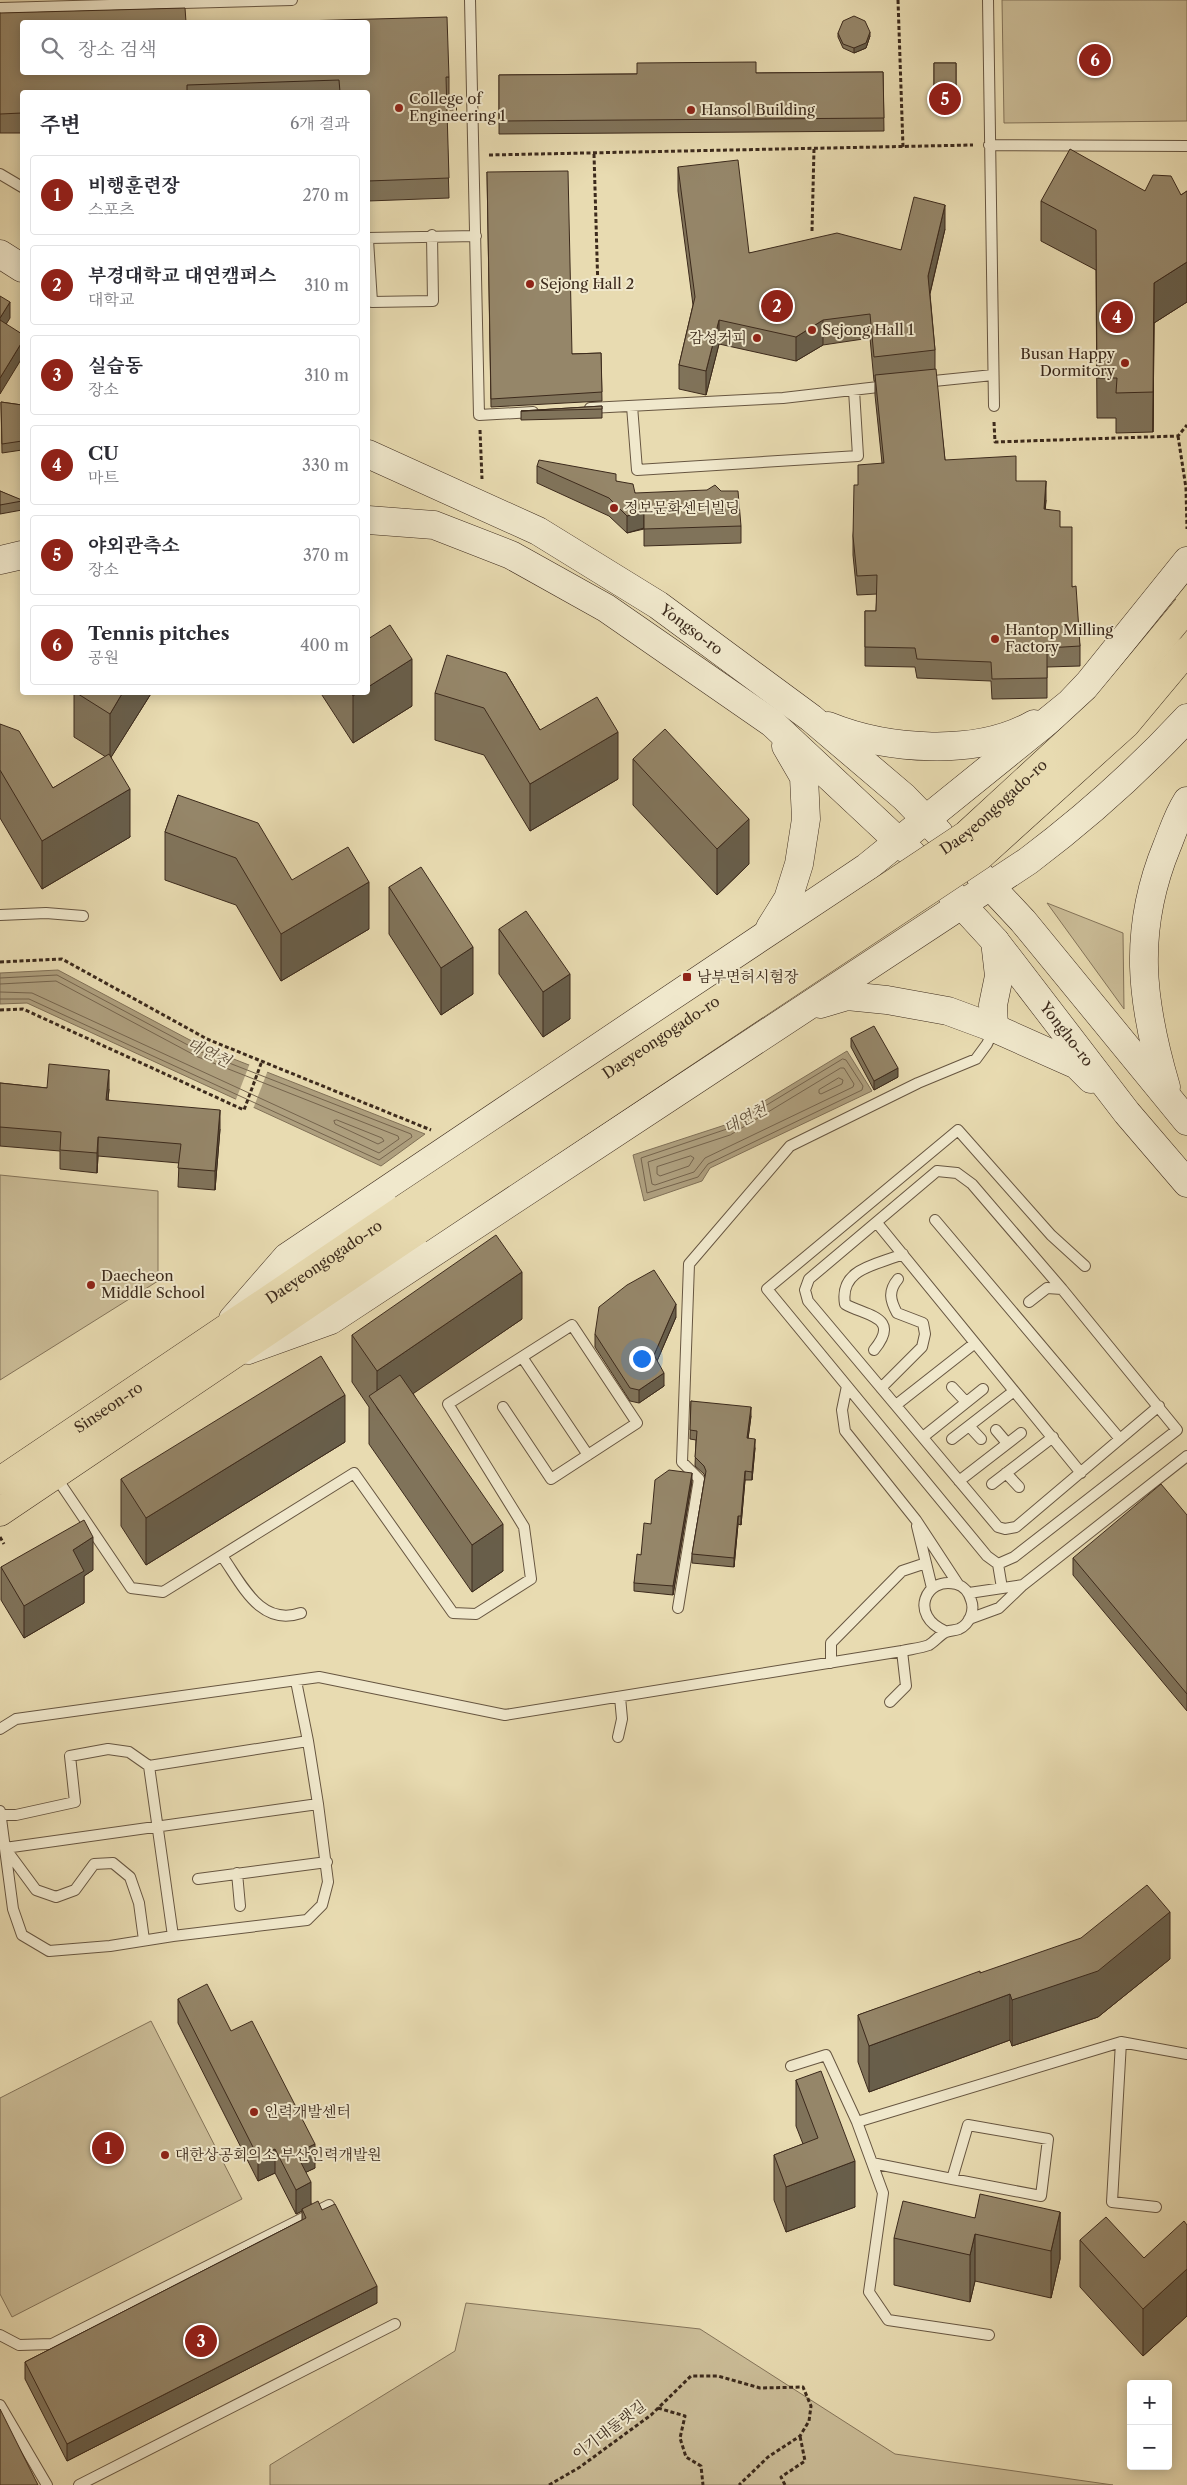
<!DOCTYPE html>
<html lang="ko">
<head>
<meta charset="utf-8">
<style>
	body { margin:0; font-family:"Libre Caslon Text","Noto Serif KR",serif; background:#f7f7f7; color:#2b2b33 }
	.controls { position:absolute; right:15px; bottom:15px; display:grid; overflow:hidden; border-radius:5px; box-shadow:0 2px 12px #0003 }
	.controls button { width:45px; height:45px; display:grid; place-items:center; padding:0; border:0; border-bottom:1px solid #e1e1e2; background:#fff; color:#2b2b33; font:25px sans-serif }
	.you { position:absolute; left:641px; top:1358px; width:18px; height:18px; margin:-12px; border:4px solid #fff; border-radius:50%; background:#1a73e8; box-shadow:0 0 0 8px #1a73e833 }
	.badge { display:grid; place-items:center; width:32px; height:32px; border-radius:50%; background:#8f2418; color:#fff; font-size:16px; font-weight:700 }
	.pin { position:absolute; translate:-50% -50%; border:2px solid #fff; box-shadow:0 1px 5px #0006 }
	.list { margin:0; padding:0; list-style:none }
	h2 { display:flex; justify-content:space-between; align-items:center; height:65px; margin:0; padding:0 20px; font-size:21px }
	h2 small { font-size:16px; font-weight:400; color:#7c7c81 }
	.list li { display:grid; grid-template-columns:32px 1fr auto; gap:15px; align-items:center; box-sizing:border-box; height:80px; margin:0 10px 10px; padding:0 10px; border:1px solid #e1e1e2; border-radius:5px }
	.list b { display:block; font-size:19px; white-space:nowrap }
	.list p { margin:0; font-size:16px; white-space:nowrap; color:#7c7c81 }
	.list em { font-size:16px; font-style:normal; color:#7c7c81 }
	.icon { flex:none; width:28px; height:28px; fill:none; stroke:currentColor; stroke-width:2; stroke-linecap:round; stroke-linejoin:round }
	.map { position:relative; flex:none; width:1187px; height:2485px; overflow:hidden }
	.search { position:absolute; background:#fff; box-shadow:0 2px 12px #0003; left:20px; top:20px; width:350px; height:55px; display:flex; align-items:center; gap:12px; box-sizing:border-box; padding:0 18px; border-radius:5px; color:#7c7c81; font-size:19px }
	.panel { position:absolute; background:#fff; box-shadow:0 2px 12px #0003; left:20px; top:90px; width:350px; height:605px; border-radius:5px }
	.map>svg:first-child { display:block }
	.green { fill:#cbbd98; stroke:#84745a }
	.water { fill:#ae9f7e; stroke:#807057 }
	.pier { fill:#e8dbb1 }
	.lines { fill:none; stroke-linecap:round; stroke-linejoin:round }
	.shore { stroke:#75644d; stroke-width:1 }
	.service-casing { stroke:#675641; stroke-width:12 }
	.secondary-casing { stroke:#3c2a1c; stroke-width:29 }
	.trunk-casing { stroke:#3c2a1c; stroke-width:29 }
	.path { stroke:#3c2a1c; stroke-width:3; stroke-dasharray:4 2.5; stroke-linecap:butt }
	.service { stroke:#f0e8cc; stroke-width:10 }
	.secondary { stroke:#f0e8cc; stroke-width:28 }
	.trunk { stroke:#e8dbb1; stroke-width:28 }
	.trunk-bridge-casing { stroke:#3c2a1c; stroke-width:29; stroke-linecap:butt }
	.trunk-bridge { stroke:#e8dbb1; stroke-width:28 }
	.wall { fill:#80735a; stroke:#3c2a1c }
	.shaded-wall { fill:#685e4a; stroke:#3c2a1c }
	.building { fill:#958669; stroke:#3c2a1c }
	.poi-dot { fill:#8f2418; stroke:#f0e8cc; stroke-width:2 }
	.labels { text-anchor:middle; stroke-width:4; stroke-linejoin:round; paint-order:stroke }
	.poi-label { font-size:15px; fill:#3c2a1c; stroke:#f0e8cc; text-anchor:start }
	.street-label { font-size:15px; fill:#3c2a1c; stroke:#f0e8cc }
	.water-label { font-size:16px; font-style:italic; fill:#5e4d39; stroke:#f0e8cc }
</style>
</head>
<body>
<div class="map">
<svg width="1187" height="2485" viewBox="0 0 1187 2485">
	<rect width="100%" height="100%" fill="#e8dbb1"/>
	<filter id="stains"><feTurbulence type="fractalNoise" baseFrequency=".004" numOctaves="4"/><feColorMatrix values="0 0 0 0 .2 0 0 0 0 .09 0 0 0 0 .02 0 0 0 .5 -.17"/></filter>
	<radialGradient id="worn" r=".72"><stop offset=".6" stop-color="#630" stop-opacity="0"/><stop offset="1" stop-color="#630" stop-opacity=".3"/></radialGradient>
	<path class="green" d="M1002 0H1187V121L1004 123Z
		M1047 903 1123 933 1124 1009Z
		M0 1175 158 1191V1281L0 1380Z
		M151 2021 242 2199 12 2317 0 2294V2098Z
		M466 2303 700 2329 895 2454 1113 2485H270V2465L455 2351Z"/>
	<path class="water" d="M58 970 203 1047 425 1134 381 1166 27 1003 0 1004V973Z
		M847 1051 872 1091 710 1168 702 1181 644 1201 633 1155 725 1125Z"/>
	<path class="pier" d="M250 1063 268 1070 253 1109 235 1102Z"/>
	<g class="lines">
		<path class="shore" d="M0 978 57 975 201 1052 411 1134 412 1137 379 1160 29 999H0
			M0 984 56 981 198 1057 398 1136 399 1139 379 1153 32 993 0 992
			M843 1059 846 1060 863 1086 862 1090 708 1164 698 1177 647 1193 641 1158 727 1129Z
			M841 1068H844L854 1084 853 1087 705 1158 694 1172 655 1185 652 1184 648 1162 730 1135Z
			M839 1078 843 1080 842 1084 821 1094 819 1093V1090Z
			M337 1120 382 1138 384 1141 378 1144 335 1124 334 1121Z
			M691 1156 694 1158 689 1166 660 1176 657 1174V1167Z"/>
		<g class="service-casing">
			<path id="service" d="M470 0 479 415 533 412
				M988 0 994 406
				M0 8 292 0
				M989 145 1187 146
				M0 174 22 187
				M368 238 476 236
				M368 240 372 302 433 301 432 235
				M924 382 993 375
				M632 406 637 470 858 456 854 390
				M590 408 783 398 887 386
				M0 915 46 913 83 916
				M935 1220 1120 1439
				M877 1223 1081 1473
				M1062 1289 972 1184 957 1173 937 1171 809 1279 805 1290 808 1301 998 1527 1005 1529 1016 1527 1159 1406
				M874 1350C902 1316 865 1316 845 1304 839 1268 877 1265 903 1254
				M522 1357 588 1455
				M847 1386 842 1410 845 1431 916 1520 958 1584
				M952 1387 966 1402
				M881 1388 922 1347 925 1334 923 1323 897 1313C890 1300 888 1291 898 1279
				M896 1405 975 1343
				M969 1426 981 1439
				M996 1430 1007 1443
				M923 1437 983 1389
				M952 1439 1014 1391
				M1006 1473 1019 1487
				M56 1477 131 1588 163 1592 354 1473 453 1613 476 1614 531 1579 524 1527 448 1404 572 1325 637 1423 551 1479 503 1407
				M959 1481 1021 1433
				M992 1484 1053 1437
				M917 1526 932 1588
				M222 1556C242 1584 260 1627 301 1613
				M998 1564 987 1556 767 1289 958 1130 1051 1235 1085 1266
				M1002 1588 998 1564 1014 1557 1177 1430 1062 1289 1047 1288 1029 1302
				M969 1593 1023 1585
				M678 1608 699 1479 682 1462 689 1264 790 1146 918 1083 976 1059 987 1044 994 1029
				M969 1619 999 1608 1023 1585 1187 1456
				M831 1663V1643L902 1571 926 1563
				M890 1702 906 1686 902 1651
				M0 1729 16 1719 319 1677 505 1715 902 1651C911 1649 921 1648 929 1645 934 1642 939 1636 944 1633 948 1630 954 1631 959 1629 970 1624 975 1610 971 1600 969 1593 964 1586 956 1584 925 1576 909 1616 945 1631
				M618 1737 622 1719 620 1697
				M308 1741 318 1804
				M0 1811 13 1909 22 1935 49 1951 110 1946 173 1936 149 1766 308 1741 296 1681
				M1 1815H16L75 1802 70 1756 108 1749 129 1752 149 1766
				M237 1873 240 1906
				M198 1879 327 1862
				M144 1940 139 1903 130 1877 113 1863 94 1864 75 1890 56 1897 36 1890 5 1848 318 1804 328 1882 322 1905 307 1920 173 1936
				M1121 2042 1112 2202 1156 2207
				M791 2066 826 2055 857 2122 883 2193 869 2292 888 2320 989 2335
				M857 2122 1121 2042 1187 2054
				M872 2163 952 2179 968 2125 1048 2139 1041 2196 952 2179
				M0 2335 19 2345 52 2344 329 2205
				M0 2405 47 2485
				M79 2485 395 2324"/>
		</g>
		<g class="secondary-casing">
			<g id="secondary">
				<path d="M0 254 22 268"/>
				<path id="s1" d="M368 454 538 531 658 605 811 718 904 797 939 833"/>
				<path d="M368 520 434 525 511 555 606 608 772 723 912 854"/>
				<path d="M0 560 22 555"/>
				<path d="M828 726C887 750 977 757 1034 724"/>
				<path d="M978 873 1023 921 1187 1121"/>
				<path id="s2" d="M950 892 995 941 1127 1113 1187 1183"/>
				<path d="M770 928 788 899 799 864 806 819 804 777 786 746"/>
				<path d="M820 1004 847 996 887 1000 948 1011 994 1028 1077 1065 1091 1079"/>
				<path d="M994 1028 993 1005 999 976 995 941"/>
				<path d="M1166 1087C1141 1002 1132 931 1167 846 1173 831 1178 815 1187 801"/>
				<path d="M233 1319 287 1257 867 867 1070 703 1088 684 1187 561"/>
				<path d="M248 1350 331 1320 1028 861C1085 818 1138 771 1187 718"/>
			</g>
		</g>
		<g class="trunk-casing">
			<g id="trunk">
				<path id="s3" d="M0 1481 403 1209"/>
				<path d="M0 1512 418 1230"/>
			</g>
		</g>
		<path class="path" d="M898 0 903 147
			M443 109H457
			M594 154 598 290
			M489 155 973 145
			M812 231 814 149
			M994 422 995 442 1178 436 1187 425
			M480 430 482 479
			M1178 436 1186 488 1187 529
			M0 962 62 959 207 1039 431 1130
			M0 1010 23 1009 244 1110 262 1061
			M0 1537 4 1544
			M658 2408 685 2416 680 2438 686 2457 701 2466 703 2485
			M549 2485 580 2467 651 2415 691 2376H718L760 2388 803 2387 811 2406 809 2421 800 2436 768 2457 739 2485
			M785 2485 781 2477 805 2461 800 2436"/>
		<use href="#service" class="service"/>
		<use href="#secondary" class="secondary"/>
		<use href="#trunk" class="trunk"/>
		<g class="trunk-bridge-casing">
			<g id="trunk-bridge">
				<path id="s4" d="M403 1209 966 835 1105 707 1187 608"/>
				<path d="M418 1230 980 856 1126 724 1187 651"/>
			</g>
		</g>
		<use href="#trunk-bridge" class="trunk-bridge"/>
	</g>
	<path class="wall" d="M0 13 22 22 449 77V97H446L449 198 368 201V92H22V133H0Z
		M838 33 870 36 866 48 854 53 843 48 838 37Z
		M934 63H956V110H934Z
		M883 72 884 131 499 134V75Z
		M678 167 749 253 901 250 945 229 930 294 935 350V369L945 460 1016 481 1046 500 1045 509 1060 527 1072 587 1080 646V666L1047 667V698L992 699 991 681 917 678 915 667 865 666V611H876L877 594 857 595 853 555V536L858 485 882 463 875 395V381H874L870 338 823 345 796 361 719 344 706 395 679 389V365L693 305 678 191Z
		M487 172 572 354 601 353 602 401 491 407Z
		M1145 191 1181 195 1187 191V302L1154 323 1153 432 1116 433V418H1097L1096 270 1041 241V201Z
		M1 402 22 405V450L2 453Z
		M602 406V418L521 420V411Z
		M537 466 616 481 635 493 741 526V543L644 546V529L627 533 609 516 537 483Z
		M0 491 22 501V510L0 514Z
		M506 673 540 730 618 779 530 831 484 755 435 740V693Z
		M74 692H152L111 757 130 837 42 889 0 818V724L53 788 106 757 74 737Z
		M320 692H368L412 706 353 743Z
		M633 759 749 864 717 895 633 805Z
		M178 795 292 880 369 929 281 981 236 905 165 880V832Z
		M389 887 473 994 441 1015 389 934Z
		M499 929 570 1019 543 1037 499 974Z
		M851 1038 898 1077 874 1090 851 1047Z
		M0 1083 47 1088 109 1089 108 1100 220 1129 215 1190 178 1187 179 1163 98 1156 97 1173 60 1169V1151L0 1146Z
		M676 1317 657 1361 664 1386 639 1403 630 1401 595 1347V1334Z
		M522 1319 413 1393 503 1571 472 1592 369 1444V1407L352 1382V1335Z
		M691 1401 751 1416 748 1438 755 1448 752 1480H745L741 1525 738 1524 734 1567 692 1563V1554L705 1477 704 1474 695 1466 696 1440 690 1439Z
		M345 1442 146 1565 121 1526V1479Z
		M692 1481 673 1595 634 1591V1583L641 1555 651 1524Z
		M1187 1515V1711L1073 1575V1558Z
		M1 1567 93 1570 84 1576V1603L24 1638 1 1600Z
		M1170 1959 1098 2017 1012 2046 1010 2040 869 2092 858 2062V2015L980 1973Z
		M178 1999 231 2031 315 2168 306 2172 311 2204 322 2210 377 2303 67 2461 25 2379V2362L302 2220V2211L296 2214 275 2173 258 2181 178 2023Z
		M796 2080 855 2207 786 2232 774 2200V2155L803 2144 796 2126Z
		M1060 2212V2259L1051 2298 975 2281 970 2302 894 2285V2238L975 2218Z
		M1187 2225V2316L1143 2356 1080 2287V2240L1144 2258Z"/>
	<path class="shaded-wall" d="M870 32V36L866 48 854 53V48Z
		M945 205V229L928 301V276Z
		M1187 262V302L1154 323 1153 432 1154 283Z
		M10 302V318L0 334V318Z
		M719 320V344L706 395V371Z
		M823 320V345L796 361V337Z
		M22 342V358L0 394V378Z
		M1046 481V500L1044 528V509Z
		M644 511V528L627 533V516Z
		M412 659V706L353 743V696L358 692H368V687Z
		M123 692H152L110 759V714Z
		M618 732V779L530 831V784Z
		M130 789V837L42 889V841Z
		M749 819V864L717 895V849Z
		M369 882V929L281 981V934Z
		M473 947V994L441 1015V968Z
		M570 974V1019L543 1037V992Z
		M898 1068V1077L874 1090V1081Z
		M109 1070V1089L106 1119V1100Z
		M220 1110V1129L215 1190V1171Z
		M98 1137V1156L97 1173V1153Z
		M522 1272V1319L382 1415 377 1408V1371Z
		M676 1304V1317L654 1368V1355Z
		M664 1373V1386L639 1403V1390Z
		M345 1395V1442L146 1565V1518Z
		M751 1407V1416L747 1447V1438Z
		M755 1439V1448L752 1480V1472Z
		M745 1471V1480L741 1525V1516Z
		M692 1473V1481L673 1595V1586Z
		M738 1516V1524L734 1567V1558Z
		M503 1524V1571L472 1592V1545Z
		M93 1537V1570L84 1576V1603L24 1638V1606L73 1550Z
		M1170 1912V1959L1098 2017 1012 2046V2000Z
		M1010 1994V2040L869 2092V2046Z
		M315 2144V2168L296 2177V2153Z
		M275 2149V2173L258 2181V2157Z
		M855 2161V2207L786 2232V2187Z
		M311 2182V2206L302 2209V2211L296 2214V2190Z
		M1060 2212V2259L1051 2298V2251Z
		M975 2234V2281L970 2302V2255Z
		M1187 2269V2316L1143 2356V2309Z
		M377 2286V2303L67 2461V2444Z"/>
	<path class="building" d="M185 8 186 22H22V72H368V22H264L447 17 449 77H446L449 178 368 181V92H340L339 80 187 85V92H22V113L0 114V13Z
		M854 16 865 21 870 32 866 43 854 48 843 44 838 33 843 21Z
		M756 62V73L883 72 884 118 499 121V75L637 74V63Z
		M934 63H956V86H934Z
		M1070 149 1145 191 1153 175 1171 176 1181 195 1187 191V262L1154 283 1153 392 1116 393 1117 378H1097L1096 230 1041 201Z
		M738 160 749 253 837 233 901 250 914 197 945 205 928 276 935 350 874 357 870 314 823 320 796 337 719 320 706 371 679 365 695 297 678 167Z
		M568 171 572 354 601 353 602 392 491 399 487 172Z
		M0 296 10 302 0 318Z
		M0 320 22 334V342L0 378Z
		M936 369 945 460 1016 456V481H1046L1044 509 1060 511V527H1072V587L1076 586 1080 646 1047 648V678L992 679 991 662 917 659 915 648 865 647V611H876L877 575 857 576 853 536 854 485H858V465L884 463 875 375Z
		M1 402 22 405V441L2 444Z
		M602 406V409L521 411Z
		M539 460 616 474V481L633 484 635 493 707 490 715 485 721 491H738L741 526 644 529V511L627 516 609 498 537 466Z
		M0 491 22 500V501L0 505Z
		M390 625 412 659 368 687V639Z
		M447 655 506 673 540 730 597 697 618 732 530 784 484 708 435 693Z
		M75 692H123L110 714Z
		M350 692H358L353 696Z
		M0 724 19 731 53 788 109 754 130 789 42 841 0 770Z
		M665 729 749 819 717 849 633 759Z
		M178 795 258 823 292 880 348 847 369 882 281 934 236 858 165 832Z
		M421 867 473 947 441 968 389 887Z
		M526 911 570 974 543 992 499 929Z
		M874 1026 898 1068 874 1081 851 1038Z
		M49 1064 109 1070 106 1100 220 1110 215 1171 178 1168 181 1144 98 1137 97 1153 60 1150 61 1132 0 1127V1083L47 1088Z
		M496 1235 522 1272 377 1371 352 1335Z
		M654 1270 676 1304 654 1355 664 1373 639 1390 630 1388 595 1334 599 1307 627 1285Z
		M321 1356 345 1395 146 1518 121 1479Z
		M400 1375 503 1524 472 1545 369 1396Z
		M691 1401 751 1407 747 1438 755 1439 752 1472 745 1471 741 1516H738L734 1558 692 1554 706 1471 704 1466 695 1457 697 1431 690 1430Z
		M669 1470 692 1473 673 1586 634 1583 637 1554 641 1555 644 1523 651 1524 655 1480Z
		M1161 1484 1187 1515V1694L1073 1558Z
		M84 1520 93 1537 73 1550 84 1571 24 1606 1 1567Z
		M1147 1885 1170 1912 1098 1971 1012 2000 1010 1994 869 2046 858 2015 980 1971V1973L1081 1938Z
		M207 1984 231 2031 252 2021 315 2144 296 2153 311 2182 296 2190 275 2149 258 2157 178 1999Z
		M821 2071 855 2161 786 2187 774 2155 818 2138 796 2080Z
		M980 2194 1060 2212 1051 2251 975 2234 970 2255 894 2238 903 2201 975 2218Z
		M318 2201 322 2210 335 2204 377 2286 67 2444 25 2362 306 2218 302 2209Z
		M1106 2217 1144 2258 1184 2221 1187 2225V2269L1143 2309 1080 2240Z
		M0 2409 38 2485H0Z"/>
	<g class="poi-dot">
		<circle cx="399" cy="108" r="5"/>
		<circle cx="691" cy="110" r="5"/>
		<circle cx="530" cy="284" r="5"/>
		<circle cx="812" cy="330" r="5"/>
		<circle cx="757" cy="338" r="5"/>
		<circle cx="1125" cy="363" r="5"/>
		<circle cx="614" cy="508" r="5"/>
		<circle cx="995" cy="639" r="5"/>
		<rect x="682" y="972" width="10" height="10" rx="2.5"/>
		<circle cx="91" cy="1285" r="5"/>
		<circle cx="254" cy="2112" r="5"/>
		<circle cx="165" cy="2155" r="5"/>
	</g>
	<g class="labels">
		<g class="poi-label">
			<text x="409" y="104">College of<tspan x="409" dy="17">Engineering 1</tspan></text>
			<text x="701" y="115">Hansol Building</text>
			<text x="540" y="289">Sejong Hall 2</text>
			<text x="822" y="335">Sejong Hall 1</text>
			<text x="747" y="343" text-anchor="end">감성커피</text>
			<text x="1115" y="359" text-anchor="end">Busan Happy<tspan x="1115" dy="17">Dormitory</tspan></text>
			<text x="624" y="513">정보문화센터빌딩</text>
			<text x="1005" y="635">Hantop Milling<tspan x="1005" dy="17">Factory</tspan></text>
			<text x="697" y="982">남부면허시험장</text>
			<text x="101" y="1281">Daecheon<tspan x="101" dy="17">Middle School</tspan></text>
			<text x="264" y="2117">인력개발센터</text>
			<text x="175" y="2160">대한상공회의소 부산인력개발원</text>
		</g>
		<g class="street-label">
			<text dy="5" stroke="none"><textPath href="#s1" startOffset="369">Yongso-ro</textPath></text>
			<text dy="5" stroke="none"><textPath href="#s4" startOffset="715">Daeyeongogado-ro</textPath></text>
			<text dy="5" stroke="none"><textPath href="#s2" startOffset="184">Yongho-ro</textPath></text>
			<text dy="5" stroke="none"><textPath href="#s4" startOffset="310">Daeyeongogado-ro</textPath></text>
			<text dy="5" stroke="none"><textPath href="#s3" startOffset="391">Daeyeongogado-ro</textPath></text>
			<text dy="5" stroke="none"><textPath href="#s3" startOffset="131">Sinseon-ro</textPath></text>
			<text transform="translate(609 2430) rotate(-37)" y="5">이기대둘랫길</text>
		</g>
		<g class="water-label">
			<text transform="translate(209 1052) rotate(26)" y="6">대연천</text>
			<text transform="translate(745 1118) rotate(-28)" y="6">대연천</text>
		</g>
	</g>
	<rect width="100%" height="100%" filter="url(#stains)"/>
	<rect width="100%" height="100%" fill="url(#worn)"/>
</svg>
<div class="controls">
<button>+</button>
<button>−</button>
</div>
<div class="you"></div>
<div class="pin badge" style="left:108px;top:2148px">1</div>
<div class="pin badge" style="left:777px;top:306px">2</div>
<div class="pin badge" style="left:201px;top:2341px">3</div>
<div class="pin badge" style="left:1117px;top:317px">4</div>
<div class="pin badge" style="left:945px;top:99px">5</div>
<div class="pin badge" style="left:1095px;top:60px">6</div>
<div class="search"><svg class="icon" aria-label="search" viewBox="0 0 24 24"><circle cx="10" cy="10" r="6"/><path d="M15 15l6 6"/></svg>장소 검색</div>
<section class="panel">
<h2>주변<small>6개 결과</small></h2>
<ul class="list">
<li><span class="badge">1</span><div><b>비행훈련장</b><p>스포츠</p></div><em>270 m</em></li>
<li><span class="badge">2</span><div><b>부경대학교 대연캠퍼스</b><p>대학교</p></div><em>310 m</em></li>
<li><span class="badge">3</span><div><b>실습동</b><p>장소</p></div><em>310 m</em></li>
<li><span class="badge">4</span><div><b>CU</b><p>마트</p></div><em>330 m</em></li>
<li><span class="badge">5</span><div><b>야외관측소</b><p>장소</p></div><em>370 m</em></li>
<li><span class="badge">6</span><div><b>Tennis pitches</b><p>공원</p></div><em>400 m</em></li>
</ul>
</section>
</div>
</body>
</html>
